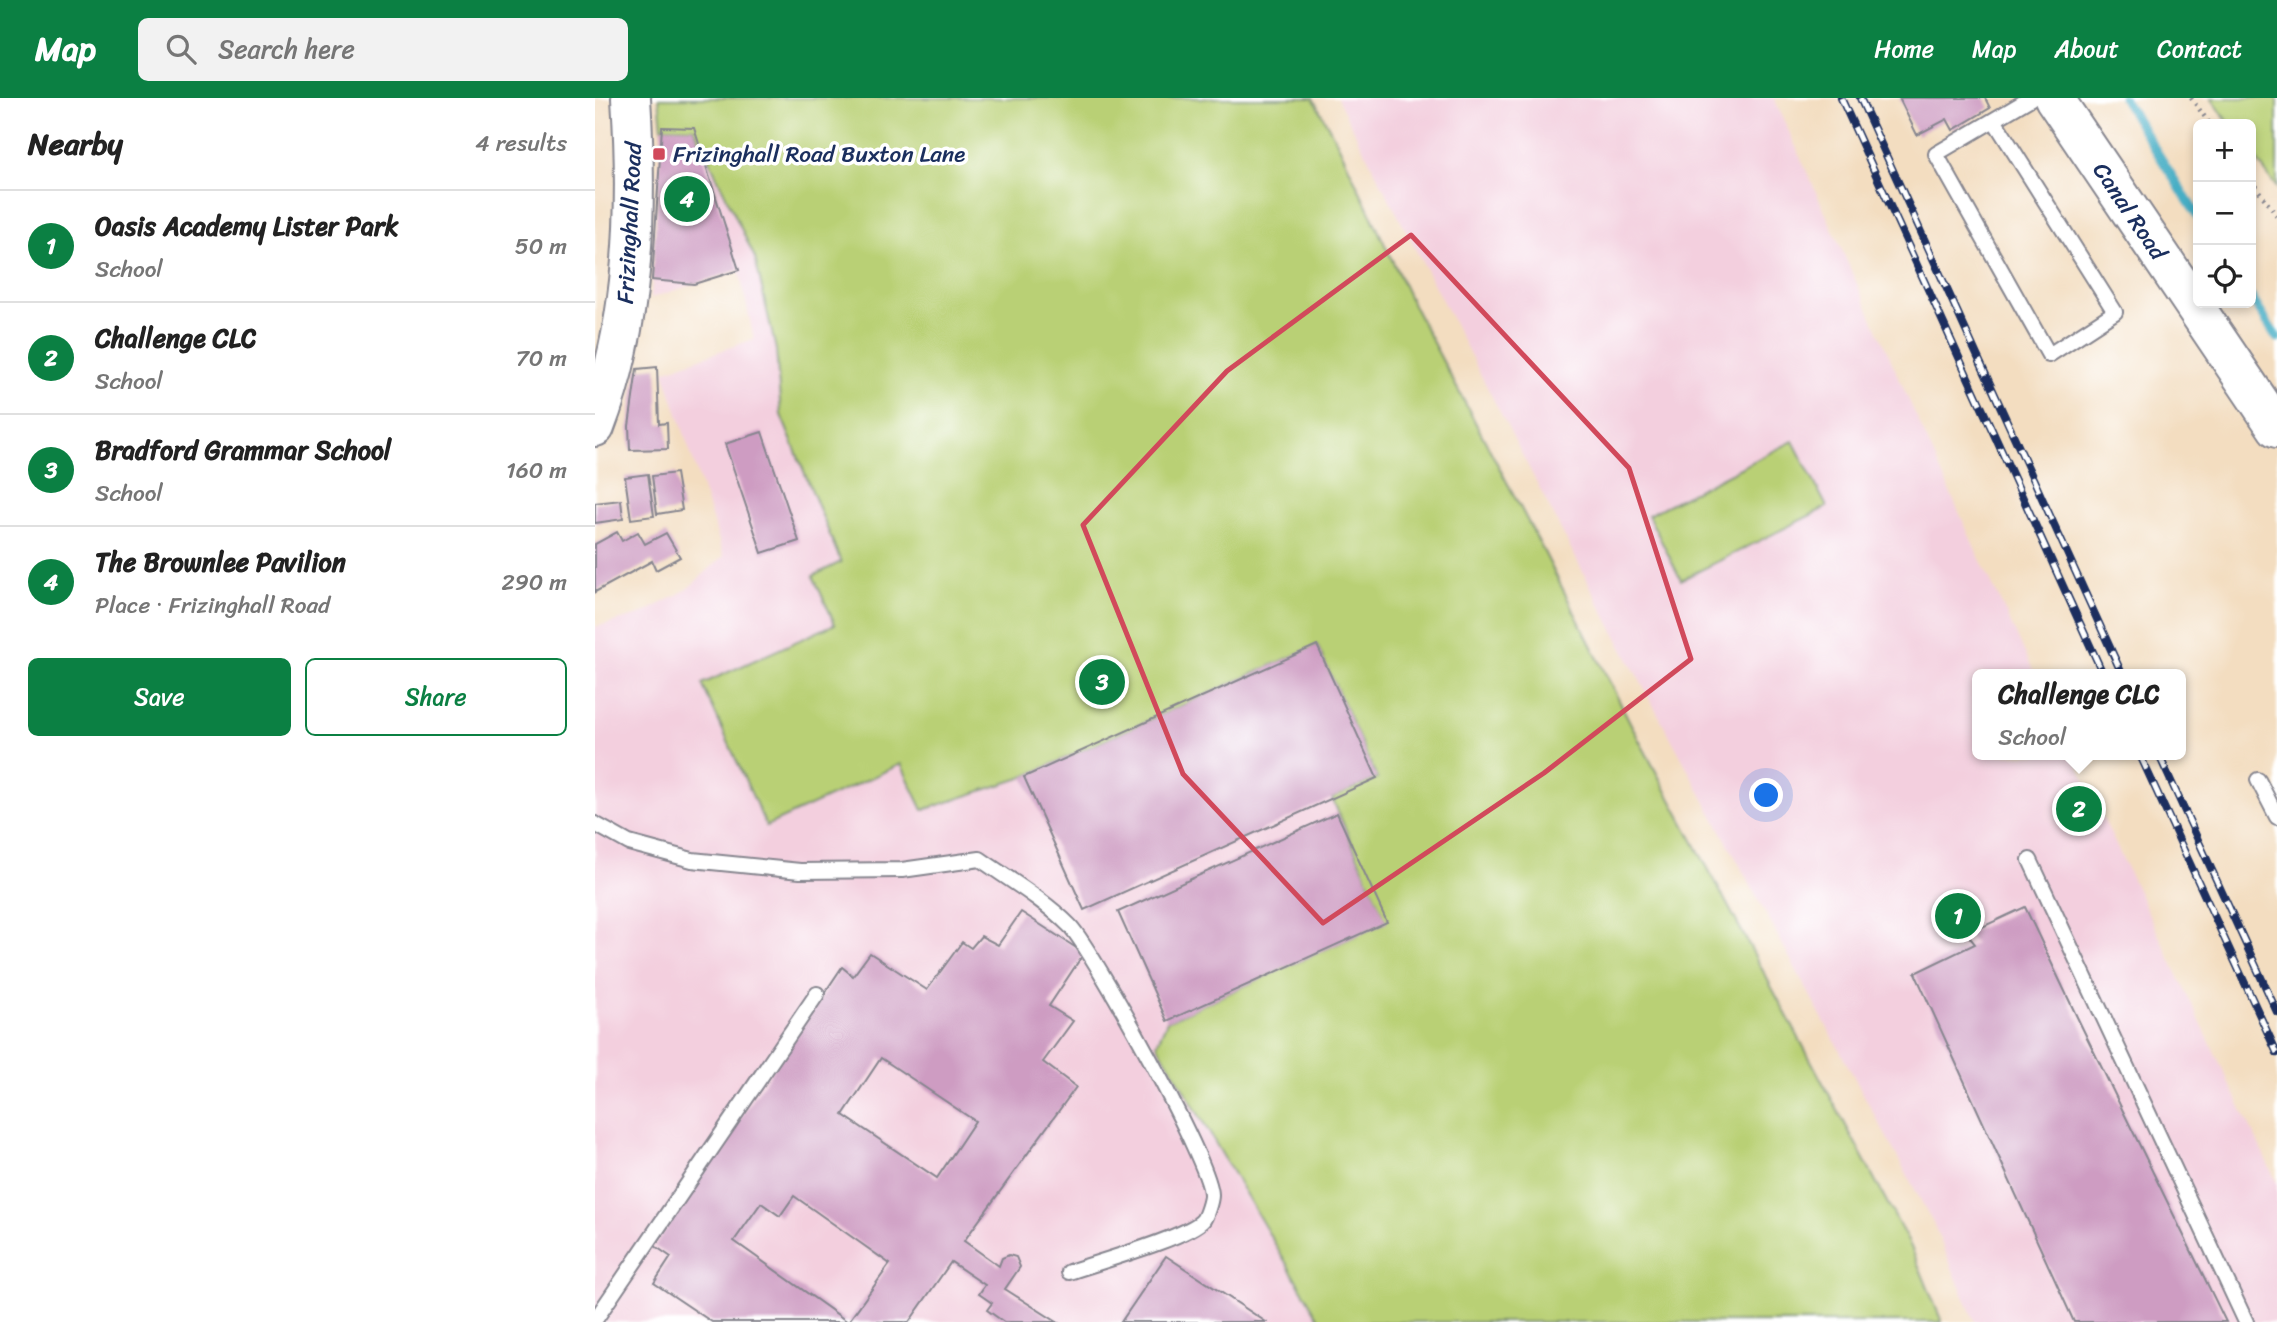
<!DOCTYPE html>
<html lang="en">
<head>
<meta charset="utf-8">
<style>
	body { margin:0; font-family:Sriracha,sans-serif; background:#f2f2f2; color:#222 }
	.controls { position:absolute; right:21px; top:21px; display:grid; overflow:hidden; border-radius:10px; box-shadow:0 4px 10px #0003 }
	.controls button { width:63px; height:63px; display:grid; place-items:center; padding:0; border:0; border-bottom:2px solid #e0e0e0; background:#fff; color:#222; font:35px sans-serif }
	.you { position:absolute; left:1172px; top:698px; width:24px; height:24px; margin:-18px; border:5px solid #fff; border-radius:50%; background:#1a73e8; box-shadow:0 0 0 10px #1a73e833 }
	.badge { display:grid; place-items:center; width:46px; height:46px; border-radius:50%; background:#0b8043; color:#fff; font-size:23px; font-weight:700 }
	.pin { position:absolute; translate:-50% -50%; border:4px solid #fff; box-shadow:0 2px 7px #0006 }
	.popup { position:absolute; left:1377px; top:571px; width:214px; height:91px; box-sizing:border-box; display:grid; place-content:center; border-radius:10px; background:#fff; filter:drop-shadow(0 2px 5px #0005); font-size:23px; white-space:nowrap; color:#767676 }
	.popup b { font-size:26px; color:#222 }
	.popup::after { content:''; position:absolute; left:50%; top:100%; margin-left:-14px; border:14px solid transparent; border-top-color:#fff }
	.list { margin:0; padding:0; list-style:none }
	h2 { display:flex; justify-content:space-between; align-items:center; height:91px; margin:0; padding:0 28px; font-size:30px }
	h2 small { font-size:23px; font-weight:400; color:#767676 }
	.list li { display:grid; grid-template-columns:46px 1fr auto; gap:21px; align-items:center; box-sizing:border-box; height:112px; padding:0 28px; border-top:2px solid #e0e0e0 }
	.list b { display:block; font-size:26px; white-space:nowrap }
	.list p { margin:0; font-size:23px; white-space:nowrap; color:#767676 }
	.list em { font-size:23px; font-style:normal; color:#767676 }
	.actions { display:flex; gap:14px; padding:21px 28px }
	.actions a { flex:1; padding:16px 0; border:2px solid #0b8043; border-radius:10px; text-align:center; font-size:24px; color:#0b8043 }
	.actions .main { background:#0b8043; color:#fff }
	.icon { flex:none; width:38px; height:38px; fill:none; stroke:currentColor; stroke-width:2; stroke-linecap:round; stroke-linejoin:round }
	.map { position:relative; flex:none; width:1682px; height:1224px; overflow:hidden }
	header { display:flex; align-items:center; gap:42px; box-sizing:border-box; height:98px; padding:0 35px; background:#0b8043; color:#fff }
	header strong { font-size:33px }
	nav { display:flex; gap:38px; margin-inline-start:auto; font-size:24px }
	.search { width:490px; height:63px; background:#f2f2f2; display:flex; align-items:center; gap:18px; box-sizing:border-box; padding:0 24px; border-radius:10px; color:#767676; font-size:26px }
	main { display:flex }
	aside { flex:1; background:#fff }
	.map>svg:first-child { display:block }
	.built { fill:#f3cfde }
	.green { fill:#b9d074; stroke:#6a8069; stroke-width:2 }
	.lines { fill:none; stroke-linecap:round; stroke-linejoin:round }
	.stream { stroke:#46aec5; stroke-width:9 }
	.building { fill:#ce9cc2; fill-rule:evenodd }
	.lane-casing { stroke:#87868f; stroke-width:18 }
	.secondary-casing { stroke:#87868f; stroke-width:42 }
	.primary-casing { stroke:#87868f; stroke-width:42 }
	.path { stroke:#87868f; stroke-width:4.5; stroke-dasharray:2 5; stroke-linecap:butt }
	.lane { stroke:#fff; stroke-width:14 }
	.secondary { stroke:#fff; stroke-width:38 }
	.primary { stroke:#fff; stroke-width:38 }
	.rail-casing { stroke:#1b2f5e; stroke-width:8 }
	.rail { stroke:#fff; stroke-width:5; stroke-dasharray:16; stroke-linecap:butt }
	.marked { fill:none; stroke:#d1495b; stroke-width:5; stroke-linejoin:round }
	.poi-dot { fill:#d1495b; stroke:#fff; stroke-width:2.5 }
	.labels { text-anchor:middle; stroke-width:7; stroke-linejoin:round; paint-order:stroke }
	.poi-label { font-size:23px; fill:#1b2f5e; stroke:#fff; text-anchor:start }
	.street-label { font-size:23px; fill:#1b2f5e; stroke:#fff }
</style>
</head>
<body>
<header>
<strong>Map</strong>
<div class="search"><svg class="icon" aria-label="search" viewBox="0 0 24 24"><circle cx="10" cy="10" r="6"/><path d="M15 15l6 6"/></svg>Search here</div>
<nav><a>Home</a><a>Map</a><a>About</a><a>Contact</a></nav>
</header>
<main>
<aside>
<h2>Nearby<small>4 results</small></h2>
<ul class="list">
<li><span class="badge">1</span><div><b>Oasis Academy Lister Park</b><p>School</p></div><em>50 m</em></li>
<li><span class="badge">2</span><div><b>Challenge CLC</b><p>School</p></div><em>70 m</em></li>
<li><span class="badge">3</span><div><b>Bradford Grammar School</b><p>School</p></div><em>160 m</em></li>
<li><span class="badge">4</span><div><b>The Brownlee Pavilion</b><p>Place · Frizinghall Road</p></div><em>290 m</em></li>
</ul>
<div class="actions"><a class="main">Save</a><a>Share</a></div>
</aside>
<div class="map">
<svg width="1682" height="1224" viewBox="0 0 1682 1224">
	<rect width="100%" height="100%" fill="#fff"/>
	<filter id="ink" filterUnits="userSpaceOnUse"><feTurbulence type="fractalNoise" baseFrequency=".0143" numOctaves="2"/><feDisplacementMap in="SourceGraphic" scale="14" xChannelSelector="R" yChannelSelector="G"/><feConvolveMatrix kernelMatrix="1 2 1 2 8 2 1 2 1" color-interpolation-filters="sRGB"/></filter>
	<filter id="wash" filterUnits="userSpaceOnUse"><feTurbulence type="fractalNoise" baseFrequency=".00686" numOctaves="4" result="noise"/><feDisplacementMap in="SourceGraphic" scale="28" xChannelSelector="R" yChannelSelector="G"/><feGaussianBlur stdDeviation="1.57" result="paint"/><feColorMatrix in="noise" values="0 0 0 0 0 0 0 0 0 0 0 0 0 0 0 0 0 1.4 0 .05"/><feComposite in="paint" operator="in"/></filter>
	<g filter="url(#wash)">
		<rect width="100%" height="100%" fill="#f3ddc0"/>
		<path class="built" d="M64 0H718L744 48 818 207 948 452 1043 640 1316 1149 1141 1224H0V529L45 517 91 492 129 458 69 273 159 241 144 172 56 200 67 29Z
			M742 0H1179L1384 459 1440 576H1382V657H1478L1682 1085V1224H1380L1338 1125 1029 553Z"/>
		<path class="green" d="M64 0H718L744 48 818 207 948 452 1043 640 1316 1149 1347 1224H726L562 946 572 923 791 824 737 700 782 680 722 547 429 679 328 712 306 666 171 728 107 586 240 526 218 478 246 464 186 317 181 252 160 160 99 30 67 29Z
			M1616 0H1682V90L1656 54V26H1635Z
			M1198 343 1232 409 1086 482 1053 417Z"/>
		<g class="lines">
			<path class="stream" d="M1528 0 1603 119
				M1656 199 1682 240"/>
		</g>
		<g id="blocks">
			<path class="building" d="M1304 0H1390L1395 10 1358 32 1352 21 1322 37Z
				M67 29 99 30 144 172 99 186 57 182Z
				M62 269 64 326 72 325 73 351 35 352 34 328 42 271Z
				M167 334 204 443 167 455 130 346Z
				M81 375 87 412 62 416 57 378Z
				M53 376 59 418 36 421 30 379Z
				M26 402 28 421 0 425V405Z
				M22 434 27 443 43 434 50 446 71 435 85 459 61 472 57 463 0 494V446Z
				M722 547 782 680 489 812 429 679Z
				M742 715 792 824 572 923 523 814Z
				M1430 809 1482 919 1631 1224H1479L1320 875 1380 846 1372 836Z
				M426 814 489 855 454 908 478 923 448 964 481 989 369 1143 404 1168 407 1160 414 1157 421 1159 425 1169 410 1191 462 1224H409L392 1212 397 1205 384 1196 390 1187 356 1164 314 1224H117L59 1185 76 1159 60 1148 247 869 258 878 275 855 332 892 367 844 376 850 386 838 403 847ZM286 960 380 1023 342 1080 248 1017ZM199 1098 295 1166 253 1224 139 1143 166 1105 185 1118Z
				M571 1158 671 1224H526Z"/>
		</g>
	</g>
	<g filter="url(#ink)">
		<use href="#blocks" fill-opacity="0" stroke="#87868f" stroke-width="2"/>
		<g class="lines">
			<g class="lane-casing">
				<path id="lane" d="M1399 22 1520 214 1454 257 1341 56 1436 0
					M1663 682 1682 719
					M0 726 34 745 97 762 205 773 307 772 385 761C415 782 449 802 475 828 499 854 617 1067 616 1097 616 1103 611 1118 608 1122 594 1139 500 1165 474 1174
					M1435 762 1651 1224
					M0 1222 222 896"/>
			</g>
			<g class="secondary-casing">
				<path id="secondary" d="M0 329C40 225 43 110 36 0"/>
			</g>
			<g class="primary-casing">
				<path id="primary" d="M1459 0 1682 330"/>
			</g>
			<path class="path" d="M1596 0 1615 26
				M1656 82 1682 118"/>
			<use href="#lane" class="lane"/>
			<use href="#secondary" class="secondary"/>
			<use href="#primary" class="primary"/>
			<g class="rail-casing">
				<path id="rail" d="M1246 0 1508 576
					M1265 0 1527 576
					M1545 657 1682 955
					M1564 657 1682 914"/>
			</g>
			<use href="#rail" class="rail"/>
		</g>
	</g>
	<path class="marked" d="M816 137 1034 370 1096 561 949 675 728 825 588 676 488 427 632 273Z"/>
	<rect class="poi-dot" x="57" y="49" width="14" height="14" rx="3.5"/>
	<g class="labels">
		<g class="poi-label">
			<text x="78" y="64">Frizinghall Road Buxton Lane</text>
		</g>
		<g class="street-label">
			<text transform="translate(1535 113) rotate(56)" y="8">Canal Road</text>
			<text transform="translate(34 125) rotate(-87)" y="8">Frizinghall Road</text>
		</g>
	</g>
</svg>
<div class="controls">
<button>+</button>
<button>−</button>
<button><svg class="icon" aria-label="locate" viewBox="0 0 24 24"><circle cx="12" cy="12" r="6"/><path d="M12 2v4M12 18v4M2 12h4M18 12h4"/></svg></button>
</div>
<div class="you"></div>
<div class="pin badge" style="left:1363px;top:818px">1</div>
<div class="pin badge" style="left:1484px;top:711px">2</div>
<div class="popup"><b>Challenge CLC</b>School</div>
<div class="pin badge" style="left:507px;top:584px">3</div>
<div class="pin badge" style="left:92px;top:101px">4</div>
</div>
</main>
</body>
</html>
